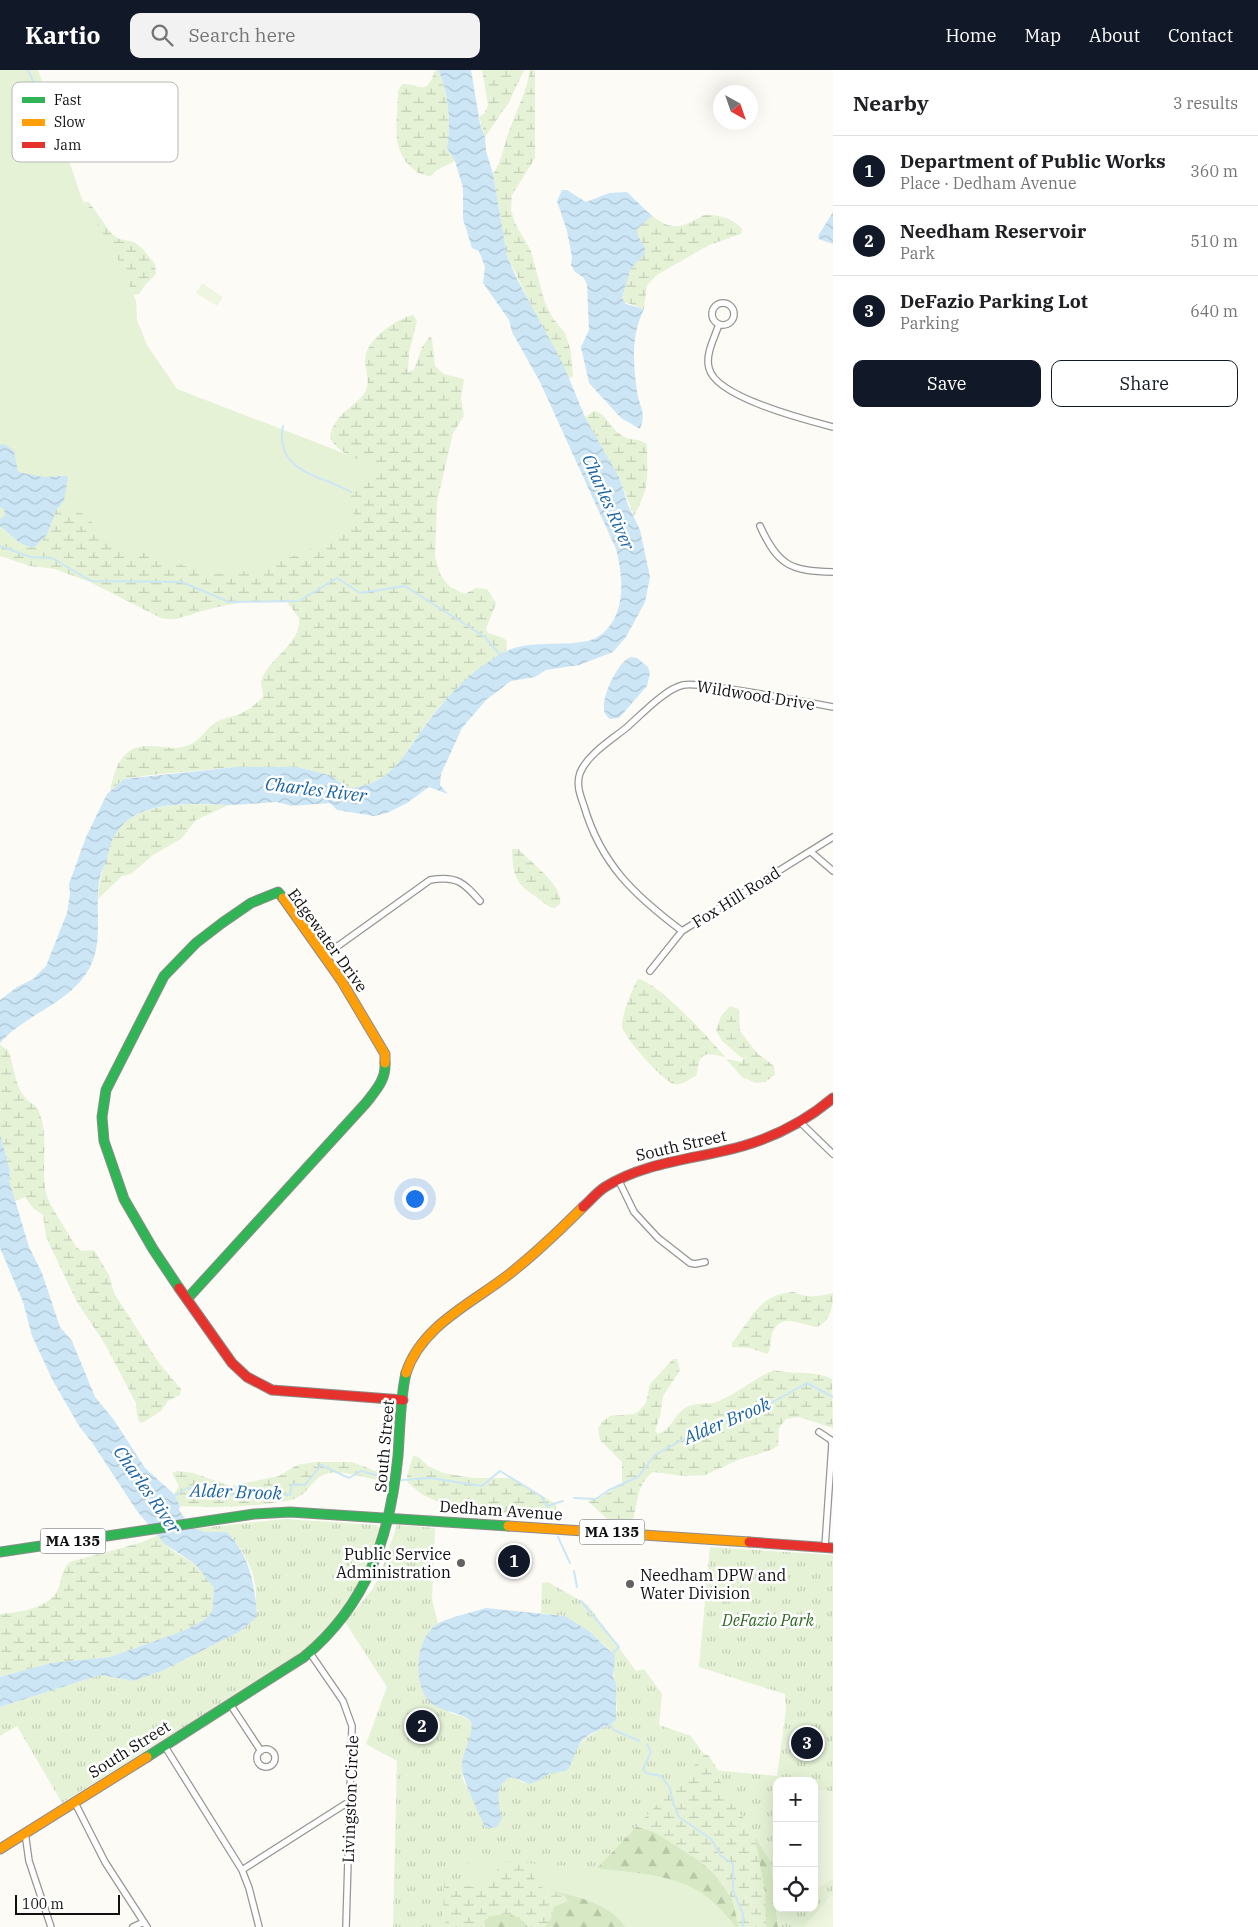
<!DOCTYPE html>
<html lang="en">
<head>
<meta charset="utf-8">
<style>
	body { margin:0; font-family:"IBM Plex Serif",serif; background:#f2f2f2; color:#202124 }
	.controls { position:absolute; right:15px; bottom:15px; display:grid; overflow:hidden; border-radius:10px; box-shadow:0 5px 20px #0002 }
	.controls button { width:45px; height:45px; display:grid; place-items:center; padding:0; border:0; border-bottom:1px solid #e0e0e0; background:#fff; color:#202124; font:25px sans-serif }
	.compass { position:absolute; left:713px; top:15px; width:45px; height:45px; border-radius:50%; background:#fff; box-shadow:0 5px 20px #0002; rotate:140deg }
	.scale { position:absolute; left:15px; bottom:12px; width:105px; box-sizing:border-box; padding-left:5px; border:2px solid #101010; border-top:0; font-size:14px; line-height:18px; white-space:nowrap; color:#101010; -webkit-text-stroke:4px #fff; paint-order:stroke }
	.you { position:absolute; left:414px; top:1128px; width:18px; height:18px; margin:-12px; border:4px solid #fff; border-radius:50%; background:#1a73e8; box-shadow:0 0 0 8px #1a73e833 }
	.badge { display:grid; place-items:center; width:32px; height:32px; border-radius:50%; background:#111827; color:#fff; font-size:16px; font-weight:700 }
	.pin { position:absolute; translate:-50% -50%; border:2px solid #fff; box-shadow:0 1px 5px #0006 }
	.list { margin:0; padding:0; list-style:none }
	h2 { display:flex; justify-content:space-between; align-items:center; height:65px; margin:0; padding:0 20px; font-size:21px }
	h2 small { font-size:16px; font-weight:400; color:#757577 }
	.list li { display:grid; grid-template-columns:32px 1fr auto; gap:15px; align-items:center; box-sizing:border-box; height:70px; padding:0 20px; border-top:1px solid #e0e0e0 }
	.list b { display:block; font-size:19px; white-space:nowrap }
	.list p { margin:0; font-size:16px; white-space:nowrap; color:#757577 }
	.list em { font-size:16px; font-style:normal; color:#757577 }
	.actions { display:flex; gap:10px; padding:15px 20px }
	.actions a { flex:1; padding:11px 0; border:1px solid #111827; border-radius:10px; text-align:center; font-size:18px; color:#111827 }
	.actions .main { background:#111827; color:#fff }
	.icon { flex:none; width:28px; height:28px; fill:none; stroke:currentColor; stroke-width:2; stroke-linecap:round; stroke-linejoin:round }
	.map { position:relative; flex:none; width:833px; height:1857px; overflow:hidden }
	header { display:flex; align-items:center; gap:30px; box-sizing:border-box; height:70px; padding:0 25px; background:#111827; color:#fff }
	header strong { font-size:24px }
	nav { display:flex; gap:28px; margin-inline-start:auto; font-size:18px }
	.search { width:350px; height:45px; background:#f2f2f2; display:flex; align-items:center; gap:12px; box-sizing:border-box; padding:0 18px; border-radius:10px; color:#757577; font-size:19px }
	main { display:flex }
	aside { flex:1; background:#fff }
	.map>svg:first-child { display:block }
	.grass { fill:#e5f2d6 }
	.forest { fill:url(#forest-firs) }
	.wetland { fill:url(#wetland-marsh); fill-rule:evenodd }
	.park { fill:url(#park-tufts); fill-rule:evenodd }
	.pitch { fill:#eff6e0 }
	.water { fill:url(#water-waves) }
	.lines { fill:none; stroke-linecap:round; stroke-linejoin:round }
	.stream { stroke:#cce6f6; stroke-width:2 }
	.street-casing { stroke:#969694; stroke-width:8 }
	.fast-casing { stroke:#8d8c8a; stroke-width:11 }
	.slow-casing { stroke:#8d8c8a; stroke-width:11 }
	.jam-casing { stroke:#8d8c8a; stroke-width:11 }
	.street { stroke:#fffefe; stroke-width:5.5 }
	.fast { stroke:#30b455; stroke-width:9 }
	.slow { stroke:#ff9f0a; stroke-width:9 }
	.jam { stroke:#e5322d; stroke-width:9 }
	.poi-dot { fill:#636260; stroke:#fff; stroke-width:2 }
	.labels { text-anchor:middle; stroke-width:5; stroke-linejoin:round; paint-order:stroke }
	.shield { fill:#fff; stroke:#585858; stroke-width:1 }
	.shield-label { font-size:15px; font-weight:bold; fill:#101010 }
	.street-label { font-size:16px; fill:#101010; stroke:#fff }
	.poi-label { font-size:16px; fill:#101010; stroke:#fff; text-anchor:end }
	.park-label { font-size:16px; font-style:italic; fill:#2d6820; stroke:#fff }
	.water-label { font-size:18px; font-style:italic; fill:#1963a2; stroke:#fff }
	.key { fill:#fff; stroke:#b7b7b7; stroke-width:1 }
	.key-label { font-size:14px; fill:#101010 }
</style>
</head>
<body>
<header>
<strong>Kartio</strong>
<div class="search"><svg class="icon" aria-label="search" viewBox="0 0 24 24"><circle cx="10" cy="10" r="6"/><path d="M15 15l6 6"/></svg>Search here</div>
<nav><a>Home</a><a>Map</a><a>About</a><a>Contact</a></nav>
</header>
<main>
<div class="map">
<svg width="833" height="1857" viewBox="0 0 833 1857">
	<defs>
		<pattern id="forest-firs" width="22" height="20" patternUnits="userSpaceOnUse" patternTransform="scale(1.25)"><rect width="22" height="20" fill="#d6e9c4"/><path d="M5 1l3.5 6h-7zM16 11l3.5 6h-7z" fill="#b7c7a7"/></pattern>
		<pattern id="wetland-marsh" width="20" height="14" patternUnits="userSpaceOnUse" patternTransform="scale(1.25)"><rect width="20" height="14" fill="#e5f2d6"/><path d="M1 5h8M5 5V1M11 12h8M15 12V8" fill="none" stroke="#c3ceb7"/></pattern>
		<pattern id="park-tufts" width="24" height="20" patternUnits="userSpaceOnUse" patternTransform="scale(1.25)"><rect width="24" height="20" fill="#e5f2d6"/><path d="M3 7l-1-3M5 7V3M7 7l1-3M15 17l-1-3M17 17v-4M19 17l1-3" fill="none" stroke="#c3ceb7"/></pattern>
		<pattern id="water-waves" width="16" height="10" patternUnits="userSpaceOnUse" patternTransform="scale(1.25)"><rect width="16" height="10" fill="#cce6f6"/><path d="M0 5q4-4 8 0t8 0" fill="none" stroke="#aec4d2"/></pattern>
	</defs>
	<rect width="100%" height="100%" fill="#fcfbf6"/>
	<path class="grass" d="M0 0H38L82 129 120 191 136 231 137 250 147 275 177 319 385 399 369 522 299 531 229 532 0 476Z
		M704 1685 778 1857H443L444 1811 468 1789 597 1797Z"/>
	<path class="forest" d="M637 1756C668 1765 716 1797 731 1827 736 1836 735 1848 739 1857H736C724 1842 708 1824 689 1816 664 1804 625 1802 597 1798Z
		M754 1765 771 1792 778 1857H766L765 1823Z
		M549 1820C574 1826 611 1833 625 1857H545L554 1837 565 1826Z
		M508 1843 521 1848 528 1857H485L484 1851 488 1847Z"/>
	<path class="wetland" d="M435 0H438C449 23 451 53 447 78L455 91 437 100 431 106C424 106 419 104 413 99 389 78 398 51 398 21L402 14C423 14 426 27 435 0Z
		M482 0H524L509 32 485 67 479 46 484 44 488 35Z
		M530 0H535V88L512 125 511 140 515 153 531 181 545 233 552 247 565 263 571 282 573 306 568 309 507 186 493 104C503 89 504 73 511 56 518 37 527 20 530 0Z
		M84 132H89L111 163 119 169 134 172 142 178 155 194 156 204 145 215 139 224 133 225 119 191Z
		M704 145C718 145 732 147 742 159L741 164 709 175 657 205 647 215 644 239 622 231 629 203 642 173 638 166 637 159 652 146C673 162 683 157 704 145Z
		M413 245 417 251 409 283 408 302 414 300 422 277 430 266 432 270 435 296 444 304 464 309 461 328 464 346 453 363 437 432 435 487 441 506 450 517 465 524 476 518 487 519 496 533 486 559 488 563 503 568 507 571 506 581C478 599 456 617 434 643 407 676 398 714 349 718L329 705 297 697H236L150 705 124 709 110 721C115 697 122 674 151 676 163 676 174 680 186 676 199 673 205 659 216 652 221 649 228 648 234 646 245 643 255 635 263 627 264 620 259 616 262 608 271 587 302 572 299 548L287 532C262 527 231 534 206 540 192 543 177 552 161 548L90 512 55 499 30 496 0 486V472L14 476 20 473 33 478 42 472 56 440C96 436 88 461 117 477 126 482 140 481 150 484 168 490 202 503 220 504 252 505 330 476 353 453L354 445 349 431 355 415 373 408 377 401 376 396C360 390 337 384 330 367 334 343 356 337 365 322 371 313 365 300 365 291 365 270 394 250 413 245Z
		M594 341C604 342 608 353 615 360 629 374 635 366 647 374 647 408 651 414 634 446L620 409 585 347Z
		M187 734 229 735 196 750 181 769 153 785 131 804 122 806 98 829C99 814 102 802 106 788 108 783 108 778 110 773 124 741 156 736 187 734Z
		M512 779H519C529 792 564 815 560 834L555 838C546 837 543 831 535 826 514 813 513 803 512 779Z
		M638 909C658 912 711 970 725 987 715 986 703 979 699 993 697 997 698 1001 696 1006 689 1009 682 1016 674 1014 663 1011 624 968 622 956 621 948 633 916 638 909Z
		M730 936 739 939 740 961 757 983 774 996 775 1005 765 1012 756 1013 742 1007 726 989 742 992 743 989 722 971 716 960 721 946Z
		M0 975 8 980C16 1000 14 1025 36 1036 51 1061 40 1095 46 1123 49 1136 69 1163 76 1177L82 1181 94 1180 109 1205 114 1223 159 1293 181 1319 180 1325 168 1331 161 1341 144 1352 140 1353 137 1345 136 1333 128 1318 105 1274 77 1232 46 1167 43 1145 33 1138 25 1127 15 1131 9 1110 10 1101 0 1064Z
		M794 1222C807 1229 820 1226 833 1223 833 1236 831 1252 816 1257 800 1254 776 1240 771 1269 770 1275 771 1279 767 1284L750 1278 732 1277V1273C752 1249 758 1224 794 1222Z
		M673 1289H677L680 1300 663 1326 660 1346 655 1361 658 1364C673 1358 673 1346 685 1338 696 1331 708 1336 719 1331 738 1323 755 1308 774 1300 793 1305 815 1300 832 1309L833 1358 799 1347 786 1349 779 1358 778 1376 768 1381 738 1390 705 1405 685 1406 653 1402C637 1413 638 1433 633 1450L625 1454 608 1450 588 1431 603 1426 622 1413V1392L600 1370 598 1359 602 1352 610 1346 634 1344 640 1340 646 1333 650 1314Z
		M413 1386 419 1387 428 1396 443 1403 473 1408H512L556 1434V1445C546 1453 461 1437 443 1434L423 1425 408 1413 407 1406Z
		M316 1392H352L386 1405 379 1410C361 1408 332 1395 317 1409 307 1418 305 1426 291 1430 257 1437 214 1438 180 1436L174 1424 179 1416 172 1403 177 1401 193 1403 231 1416 279 1406 297 1395Z
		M158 1465 173 1481 195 1494 214 1518 212 1542 204 1550 183 1561 110 1587 51 1593 0 1607V1544C19 1542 51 1539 59 1517 62 1507 62 1499 70 1492L143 1472Z
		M583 1670 527 1792 538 1816 565 1826 568 1831 554 1837 551 1849 545 1857H528C518 1843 497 1838 484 1851L485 1857H445L446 1849 440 1825V1762L481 1746 573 1686ZM460 1781 509 1786 494 1804 476 1818 452 1812 449 1807Z
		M699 1682 709 1686 752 1753 765 1823 766 1857H739L732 1829 710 1798 656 1763 616 1750Z"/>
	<path class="park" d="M285 1449 376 1455 380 1458V1468L366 1505 347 1538 305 1581 62 1733 17 1656 0 1666V1637L100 1605 134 1611 162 1601 239 1562 257 1541C255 1534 256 1529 256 1522 255 1500 242 1477 227 1462H205L192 1459Z
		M397 1455 435 1458 432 1529 438 1553 426 1566 420 1587 450 1643 462 1646 471 1652 472 1662 462 1693 463 1710 487 1758 502 1748C498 1733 494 1713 512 1707L524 1713 570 1698C572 1673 592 1663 612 1654L617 1640 612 1582 589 1561 565 1546 541 1543 542 1513 548 1512 588 1535 636 1601 644 1599 662 1624 659 1655 691 1666 704 1685 597 1798 468 1789 465 1811H444L443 1857H393L397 1691 366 1674 387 1617 345 1552 372 1520 381 1502Z
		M710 1477 833 1485V1857H778L771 1792 713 1700 777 1706 786 1640 785 1624 699 1597ZM777 1711H814V1838H777Z"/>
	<path class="pitch" d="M202 213 223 227 217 236 196 223Z
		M814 1720 833 1721V1809L814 1821Z
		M833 1823V1857H804Z"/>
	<path class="water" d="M438 0H471L480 54 485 67 486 81 493 104 507 186 516 207 563 294 585 347 620 409 628 435 640 460 650 507 645 532 626 567 613 582 579 595 546 600 535 607 511 611 486 630 462 658 441 704 440 715 448 724 429 717 407 733 387 743 374 746 337 740 330 733 292 736 277 732C261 733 244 735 228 735 183 733 119 728 108 784 106 794 100 802 99 813 95 840 103 870 91 895 72 934 27 942 0 973V930L17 917 33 909 46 896 67 843 70 824 69 814 86 767 107 724 124 709 236 697H297L329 705 349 718C396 715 407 677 433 645 453 620 478 595 507 581 535 567 582 581 602 564 627 543 623 506 616 479L540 312 512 262 509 250 483 213 485 197 479 181 472 178 463 149V118L455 91 447 78C451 53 449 23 438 0Z
		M562 120H567L586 132 609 123 627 122 652 146 637 159 638 166 645 178 644 185 631 198 622 228 626 234 644 239C631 265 633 293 637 321 639 338 647 341 640 359L621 348 589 313 581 277 589 260 587 215 584 208 575 202 571 195 572 187 567 161 557 131Z
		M833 142V174L819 169 818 166Z
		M0 374 6 375 14 381 18 402 43 407 66 406 68 408 64 431 56 440 47 465 33 478 20 473 0 456V449L5 445 4 439 0 437Z
		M631 587 637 588 648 597 650 603 647 616 619 648 610 649C607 646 604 644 604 639 602 626 618 591 631 587Z
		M0 1064 10 1101 9 1110 29 1177 42 1203 60 1257 72 1271 95 1327 114 1350 145 1398 174 1424 180 1436 179 1440 192 1458 205 1462H227C250 1486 255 1515 257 1547L239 1562 162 1601 134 1611 100 1605 0 1637V1607L51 1593 110 1587 183 1561 204 1550 212 1542 214 1518 195 1494 165 1474 137 1441 91 1371 79 1356 53 1311 32 1266 23 1232 0 1178Z
		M486 1538 565 1546 589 1561 615 1586 613 1607 616 1613V1650C607 1659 593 1660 584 1669 575 1677 574 1693 566 1701L550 1703 540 1710 530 1714 512 1707C494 1713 498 1733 502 1748L497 1757 487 1758 484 1755C477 1738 461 1709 462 1694 463 1679 474 1666 471 1652 462 1641 441 1643 430 1632 412 1614 415 1566 439 1553 453 1546 471 1543 486 1538Z"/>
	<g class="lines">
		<path class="stream" d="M28 0 48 44
			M283 356C274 403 322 405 351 422
			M0 476 30 487 52 488 91 511 182 512 229 532 299 531 337 508 360 523 405 516 485 567 501 586
			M402 1410 430 1408 482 1416 500 1401 541 1426 547 1436 563 1431
			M173 1427 187 1418 237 1425H290L292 1414 305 1415 321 1395 349 1408 361 1401 387 1408
			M574 1428 596 1429 609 1420 638 1407 655 1385 709 1355 746 1347 807 1313 833 1327
			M547 1436 553 1450
			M558 1467 570 1493
			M574 1501 577 1517
			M581 1531 619 1577 612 1584
			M609 1654 614 1660 639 1671
			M647 1674 651 1682 643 1699 646 1703 661 1706 670 1718 673 1733 679 1747 711 1769 721 1786 733 1794V1820L743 1844V1857"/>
		<g class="street-casing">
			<path id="street" d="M712 244a11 11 0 1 1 22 0a11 11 0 1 1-22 0Z
				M719 254C715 267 705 284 709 298 715 327 806 350 833 357
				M760 456C778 496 791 501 833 502
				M811 782 833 801
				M682 861C634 825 601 794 584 736 580 725 576 714 580 703 587 685 611 670 626 658 640 646 665 619 683 615 695 613 709 617 721 618 758 623 796 630 833 637
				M324 886 430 810C457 805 464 813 480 831
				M650 901 682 861 833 767
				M801 1053 833 1084
				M618 1109 634 1142 658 1168 690 1193 695 1194 705 1192
				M819 1362 831 1370 832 1374 825 1477
				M310 1583 343 1631 352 1656 346 1857
				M230 1634 261 1681
				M164 1675 242 1800 249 1818 259 1857
				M257 1688a9 9 0 1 1 18 0a9 9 0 1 1-18 0Z
				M74 1731 105 1792 147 1857
				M25 1762 29 1791 51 1857
				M242 1800 350 1731
				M133 1857 144 1852"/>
		</g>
		<g class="fast-casing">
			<path id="fast" d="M179 1218 153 1179 124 1129 104 1071 102 1047 106 1020 164 906 196 873 222 853 251 833 278 822 283 828
				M187 1229 366 1033C376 1020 386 1010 385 993
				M0 1482 254 1444 290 1442 508 1456
				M147 1687 304 1587C368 1534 390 1466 398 1386 400 1358 400 1330 406 1303"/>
		</g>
		<g class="slow-casing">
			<path id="slow" d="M283 828 341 910 385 984V993
				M406 1303C422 1254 475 1232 512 1202 537 1182 560 1160 583 1137
				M508 1456 749 1472
				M0 1779 147 1687"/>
		</g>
		<g class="jam-casing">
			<path id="jam" d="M583 1137C590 1131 597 1122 605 1117 646 1091 698 1089 743 1076 777 1066 806 1051 833 1028
				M179 1218 232 1293 247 1307 272 1320 403 1330
				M749 1472 833 1478"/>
		</g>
		<use href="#street" class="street"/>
		<use href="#fast" class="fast"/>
		<use href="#slow" class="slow"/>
		<use href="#jam" class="jam"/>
	</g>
	<g class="poi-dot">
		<circle cx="461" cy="1493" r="5"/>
		<circle cx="630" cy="1514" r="5"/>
	</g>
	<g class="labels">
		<g class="shield">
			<rect x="579.5" y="1449.5" width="65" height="25" rx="4"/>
			<rect x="40.5" y="1458.5" width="65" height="25" rx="4"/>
		</g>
		<g class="shield-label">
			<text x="612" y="1467">MA 135</text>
			<text x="73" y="1476">MA 135</text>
		</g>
		<g class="street-label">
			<text transform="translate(756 625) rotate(9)" y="6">Wildwood Drive</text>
			<text transform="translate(736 827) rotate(-32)" y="6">Fox Hill Road</text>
			<text transform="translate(328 870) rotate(54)" y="6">Edgewater Drive</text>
			<text transform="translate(681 1075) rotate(-13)" y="6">South Street</text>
			<text transform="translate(384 1376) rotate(-85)" y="6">South Street</text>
			<text transform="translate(501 1440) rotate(4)" y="6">Dedham Avenue</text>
			<text transform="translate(129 1679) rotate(-32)" y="6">South Street</text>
			<text transform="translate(350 1729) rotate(-88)" y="6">Livingston Circle</text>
		</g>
		<g class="poi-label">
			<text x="451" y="1490">Public Service<tspan x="451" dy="18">Administration</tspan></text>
			<text x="640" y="1511" text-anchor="start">Needham DPW and<tspan x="640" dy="18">Water Division</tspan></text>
		</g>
		<g class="park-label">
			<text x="768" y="1556">DeFazio Park</text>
		</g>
		<g class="water-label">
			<text transform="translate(608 432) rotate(66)" y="6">Charles River</text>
			<text transform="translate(316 720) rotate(7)" y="6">Charles River</text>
			<text transform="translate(727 1351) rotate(-23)" y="6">Alder Brook</text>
			<text transform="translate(147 1420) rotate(55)" y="6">Charles River</text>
			<text transform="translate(236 1422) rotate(2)" y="6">Alder Brook</text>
		</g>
	</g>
	<rect x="12" y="12" width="166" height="80" rx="8" class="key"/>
	<rect x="22" y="27" width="23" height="6" fill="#30b455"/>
	<rect x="22" y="49" width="23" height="7" fill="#ff9f0a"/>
	<rect x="22" y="72" width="23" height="6" fill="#e5322d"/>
	<g class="key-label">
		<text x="54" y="35">Fast</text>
		<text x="54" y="57">Slow</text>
		<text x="54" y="80">Jam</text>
	</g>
</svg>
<div class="controls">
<button>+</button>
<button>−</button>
<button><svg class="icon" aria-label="locate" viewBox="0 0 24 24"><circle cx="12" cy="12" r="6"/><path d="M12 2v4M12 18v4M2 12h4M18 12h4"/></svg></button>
</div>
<svg class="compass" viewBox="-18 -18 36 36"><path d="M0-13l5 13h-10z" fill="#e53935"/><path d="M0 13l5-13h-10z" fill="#757577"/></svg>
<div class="scale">100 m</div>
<div class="you"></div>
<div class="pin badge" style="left:514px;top:1491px">1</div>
<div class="pin badge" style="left:422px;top:1656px">2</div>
<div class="pin badge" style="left:807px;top:1673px">3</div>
</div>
<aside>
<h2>Nearby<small>3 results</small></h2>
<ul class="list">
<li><span class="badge">1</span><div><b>Department of Public Works</b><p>Place · Dedham Avenue</p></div><em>360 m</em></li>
<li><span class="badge">2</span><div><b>Needham Reservoir</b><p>Park</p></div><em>510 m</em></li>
<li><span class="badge">3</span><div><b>DeFazio Parking Lot</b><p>Parking</p></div><em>640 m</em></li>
</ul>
<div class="actions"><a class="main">Save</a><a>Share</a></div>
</aside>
</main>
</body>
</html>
